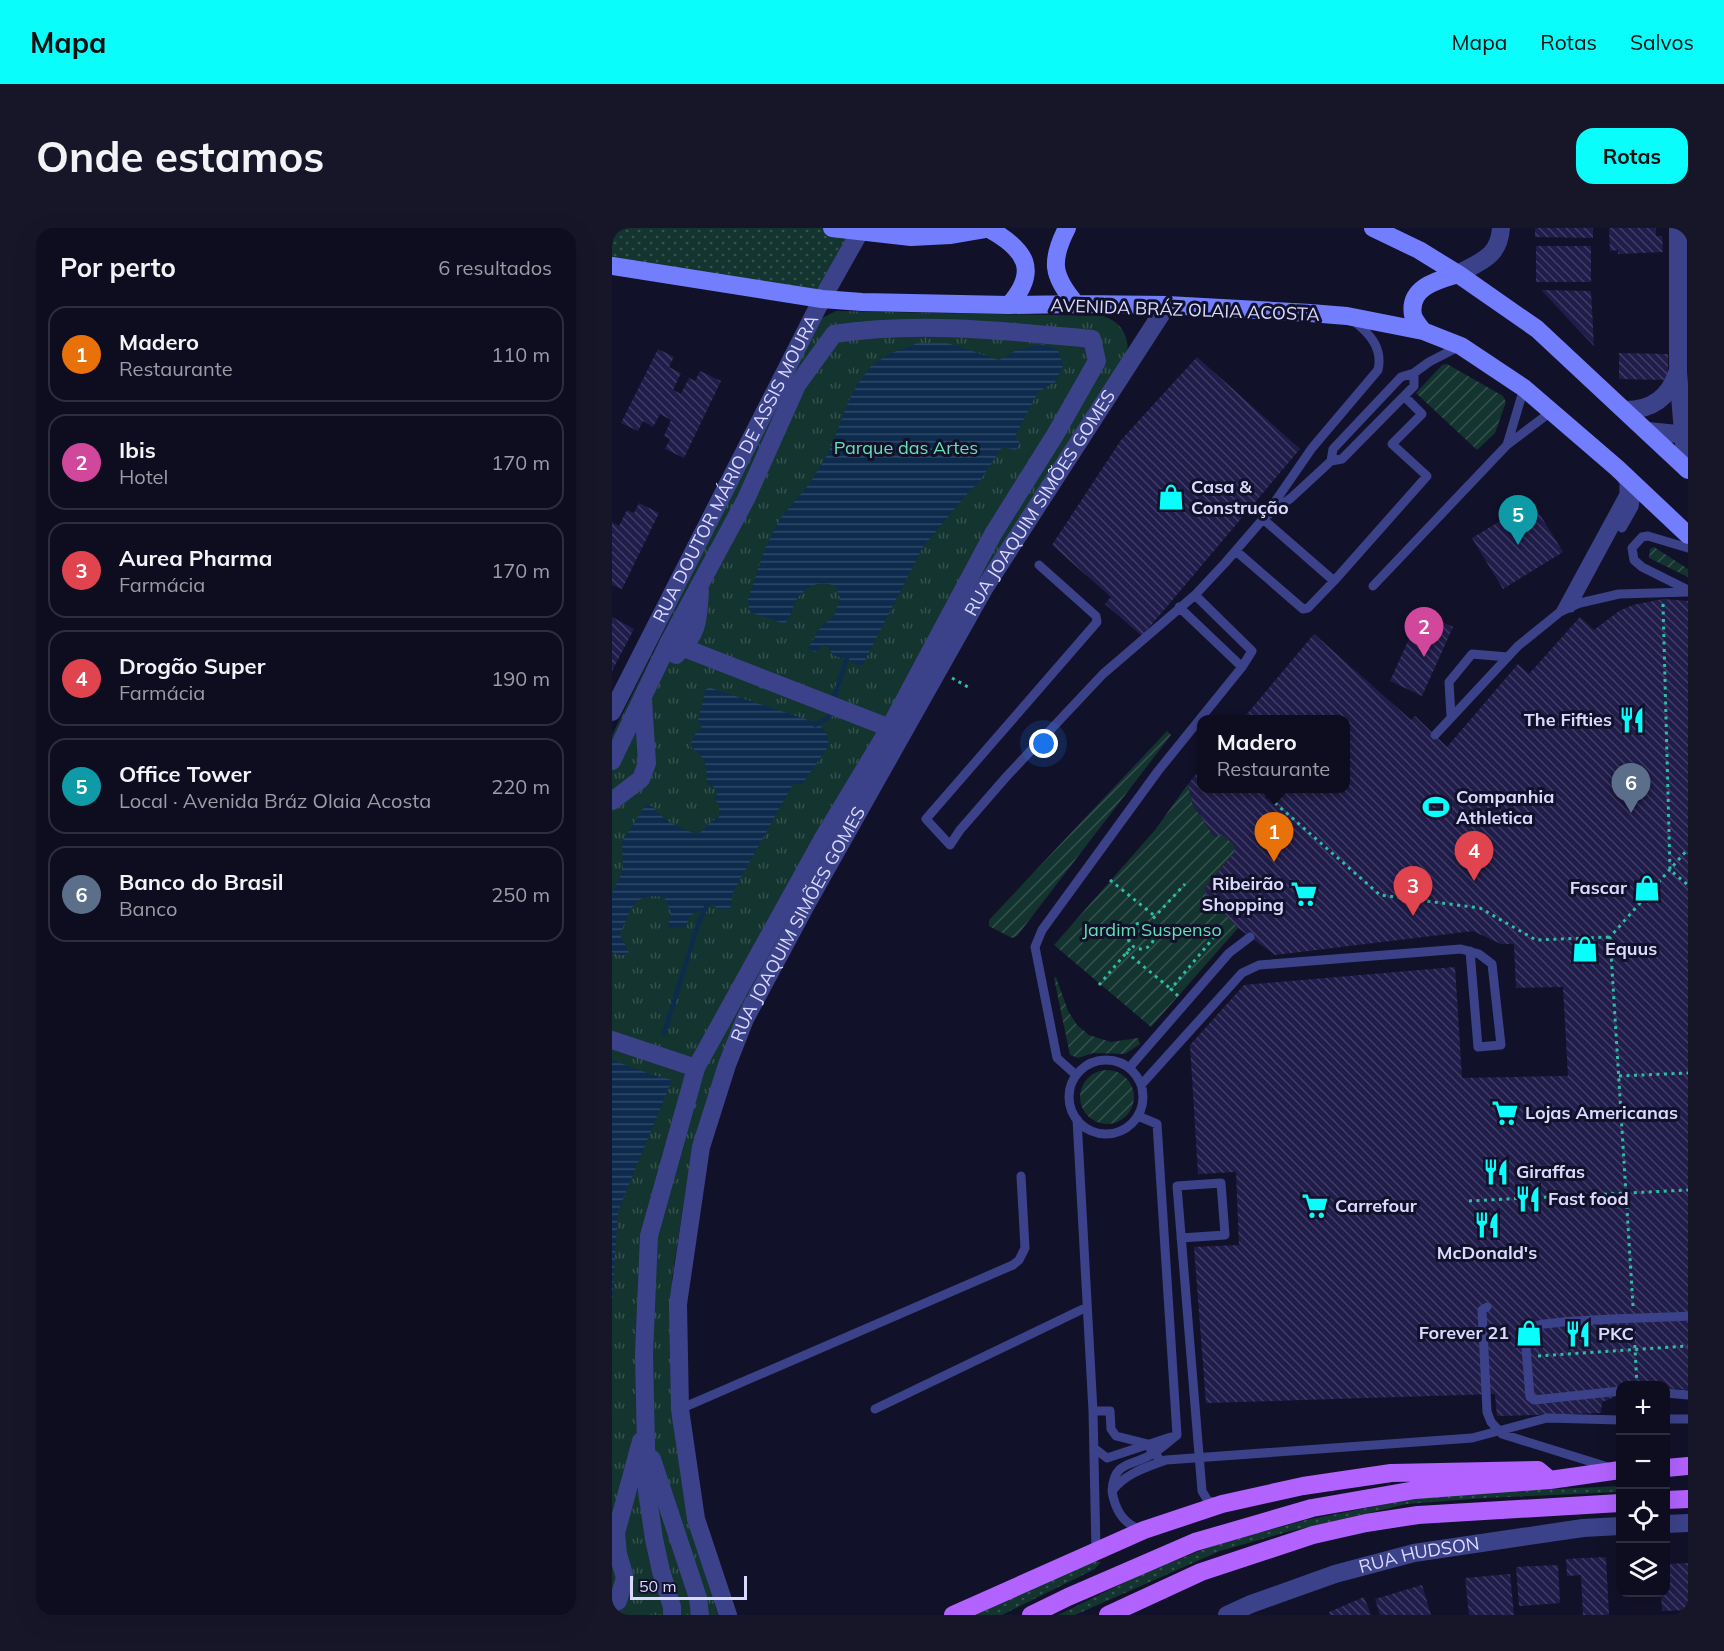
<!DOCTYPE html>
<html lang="pt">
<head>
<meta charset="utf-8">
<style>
	body { margin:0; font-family:Mulish,sans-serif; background:#171629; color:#f1f3f6 }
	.controls { position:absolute; right:18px; bottom:18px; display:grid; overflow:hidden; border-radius:12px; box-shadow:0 6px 24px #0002 }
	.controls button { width:54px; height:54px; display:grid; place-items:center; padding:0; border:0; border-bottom:2px solid #2e2d3e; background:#0e0d20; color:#f1f3f6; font:30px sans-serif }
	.scale { position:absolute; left:18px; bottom:15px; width:117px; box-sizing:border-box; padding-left:6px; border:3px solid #dadaff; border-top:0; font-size:16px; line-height:21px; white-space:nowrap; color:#dadaff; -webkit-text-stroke:4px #12112a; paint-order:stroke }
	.you { position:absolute; left:432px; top:516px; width:21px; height:21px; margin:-15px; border:4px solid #fff; border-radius:50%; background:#1a73e8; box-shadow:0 0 0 9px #1a73e833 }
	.badge { display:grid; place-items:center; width:39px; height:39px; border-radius:50%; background:#08fdfb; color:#fff; font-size:20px; font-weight:700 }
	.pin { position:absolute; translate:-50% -50px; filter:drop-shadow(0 2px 3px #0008) }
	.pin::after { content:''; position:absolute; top:32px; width:21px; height:18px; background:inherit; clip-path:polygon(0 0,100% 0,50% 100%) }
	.popup { position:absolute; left:585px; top:487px; width:153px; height:78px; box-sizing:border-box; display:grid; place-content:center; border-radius:12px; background:#0e0d20; filter:drop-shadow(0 2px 4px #0005); font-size:20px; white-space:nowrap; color:#9b9ca5 }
	.popup b { font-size:22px; color:#f1f3f6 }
	.popup::after { content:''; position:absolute; left:50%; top:100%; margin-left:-12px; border:12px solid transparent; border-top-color:#0e0d20 }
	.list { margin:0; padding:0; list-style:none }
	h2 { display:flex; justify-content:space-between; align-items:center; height:78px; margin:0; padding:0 24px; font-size:26px }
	h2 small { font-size:20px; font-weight:400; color:#9b9ca5 }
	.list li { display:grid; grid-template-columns:39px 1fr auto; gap:18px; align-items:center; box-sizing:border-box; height:96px; margin:0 12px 12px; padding:0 12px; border:2px solid #2e2d3e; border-radius:18px }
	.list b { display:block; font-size:22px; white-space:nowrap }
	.list p { margin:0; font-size:20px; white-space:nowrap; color:#9b9ca5 }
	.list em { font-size:20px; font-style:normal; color:#9b9ca5 }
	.icon { flex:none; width:33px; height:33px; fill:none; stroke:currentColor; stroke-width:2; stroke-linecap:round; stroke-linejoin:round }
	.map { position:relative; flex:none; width:1076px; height:1387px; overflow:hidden; border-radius:18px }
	header { display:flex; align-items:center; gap:36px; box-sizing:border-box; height:84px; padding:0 30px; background:#08fdfb; color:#111 }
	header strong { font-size:28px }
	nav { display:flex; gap:33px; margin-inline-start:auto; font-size:21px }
	.intro { display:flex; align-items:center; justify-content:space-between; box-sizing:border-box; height:144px; padding:0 36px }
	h1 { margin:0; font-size:42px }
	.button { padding:15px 27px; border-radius:18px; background:#08fdfb; color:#111; font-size:21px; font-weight:700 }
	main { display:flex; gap:36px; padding:0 36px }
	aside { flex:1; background:#0e0d20; border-radius:18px; box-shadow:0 6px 24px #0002 }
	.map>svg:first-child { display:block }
	.grass { fill:url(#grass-dots) }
	.park { fill:url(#park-tufts) }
	.garden { fill:url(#garden-furrows) }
	.water { fill:url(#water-rules) }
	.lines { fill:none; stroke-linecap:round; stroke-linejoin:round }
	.stream { stroke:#0d2b4d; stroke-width:4.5 }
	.building { fill:url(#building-back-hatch) }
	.path { stroke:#31bca4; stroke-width:3; stroke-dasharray:3 4.5; stroke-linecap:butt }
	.lane { stroke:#3c4289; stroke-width:9 }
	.street { stroke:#3c4289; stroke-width:18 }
	.secondary { stroke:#727efe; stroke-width:18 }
	.primary { stroke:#b262fe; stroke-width:18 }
	.labels { text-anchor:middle; stroke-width:6; stroke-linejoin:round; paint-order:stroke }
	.street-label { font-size:18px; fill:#dadaff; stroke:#12112a }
	.park-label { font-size:18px; fill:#65e0b4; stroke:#12112a }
	.poi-label { font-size:18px; font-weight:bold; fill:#dadaff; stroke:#12112a; text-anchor:start }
</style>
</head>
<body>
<header>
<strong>Mapa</strong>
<nav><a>Mapa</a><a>Rotas</a><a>Salvos</a></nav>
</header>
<div class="intro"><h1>Onde estamos</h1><a class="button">Rotas</a></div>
<main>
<aside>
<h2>Por perto<small>6 resultados</small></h2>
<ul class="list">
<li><span class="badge" style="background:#e8710a">1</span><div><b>Madero</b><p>Restaurante</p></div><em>110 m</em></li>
<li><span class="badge" style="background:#d1479c">2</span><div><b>Ibis</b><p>Hotel</p></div><em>170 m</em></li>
<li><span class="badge" style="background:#e0444e">3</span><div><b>Aurea Pharma</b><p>Farmácia</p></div><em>170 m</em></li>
<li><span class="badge" style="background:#e0444e">4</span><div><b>Drogão Super</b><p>Farmácia</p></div><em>190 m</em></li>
<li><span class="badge" style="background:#0f9aa8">5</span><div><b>Office Tower</b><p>Local · Avenida Bráz Olaia Acosta</p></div><em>220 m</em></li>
<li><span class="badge" style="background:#5c6f8a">6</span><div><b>Banco do Brasil</b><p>Banco</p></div><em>250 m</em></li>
</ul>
</aside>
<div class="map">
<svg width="1076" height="1387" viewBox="0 0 1076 1387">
	<defs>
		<pattern id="grass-dots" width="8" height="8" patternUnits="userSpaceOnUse" patternTransform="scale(1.5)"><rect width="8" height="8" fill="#14342f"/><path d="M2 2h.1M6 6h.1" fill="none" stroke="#36514e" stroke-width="1.8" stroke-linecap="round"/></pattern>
		<pattern id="park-tufts" width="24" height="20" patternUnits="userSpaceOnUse" patternTransform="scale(1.5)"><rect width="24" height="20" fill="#14342f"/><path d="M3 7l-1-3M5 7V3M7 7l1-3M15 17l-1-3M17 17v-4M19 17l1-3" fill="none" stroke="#36514e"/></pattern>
		<pattern id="garden-furrows" width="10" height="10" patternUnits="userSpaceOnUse" patternTransform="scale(1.5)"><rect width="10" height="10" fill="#14342f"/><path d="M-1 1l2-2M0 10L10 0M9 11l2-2" fill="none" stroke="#36514e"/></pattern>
		<pattern id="water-rules" width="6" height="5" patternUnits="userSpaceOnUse" patternTransform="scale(1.5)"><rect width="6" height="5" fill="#0d2b4d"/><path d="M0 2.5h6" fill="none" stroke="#304968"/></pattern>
		<pattern id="building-back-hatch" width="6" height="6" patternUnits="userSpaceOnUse" patternTransform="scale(1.5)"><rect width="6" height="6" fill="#211d4b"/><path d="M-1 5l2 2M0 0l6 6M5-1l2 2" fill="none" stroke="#413d66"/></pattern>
	</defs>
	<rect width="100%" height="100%" fill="#12112a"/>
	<path class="grass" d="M0 0H230L249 2 210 71 0 36Z
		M1008 1258V1264L872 1270 795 1276 675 1304 608 1323 463 1387H446L532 1345 603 1317 694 1292 821 1267Z
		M484 1333 489 1334 483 1341 390 1387H364L474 1334Z"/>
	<path class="park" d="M224 83 491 88C512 95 518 111 515 131L368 350 178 687 117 809 79 928 60 1051V1175L78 1299 106 1387H0V507L203 99 210 90Z"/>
	<path class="garden" d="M835 136 891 168 894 174 883 205 865 222 804 165 830 137Z
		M1042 319 1076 341V349L1037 330 1038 321Z
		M555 503 559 507 405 708 400 710 377 698V692Z
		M576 556 581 577 602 608 610 606 622 617V625L593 660V665L626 700 539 799 442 717 543 602Z
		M444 749 456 783 465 797 477 807 499 814 526 810 528 816 513 826 481 825 466 830 458 827 442 750Z
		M468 869a27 27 0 1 1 54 0a27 27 0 1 1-54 0Z"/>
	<path class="water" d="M306 115H335L387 132 403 123 431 116 446 122 451 138 443 154 426 164 403 208 408 215 404 222 390 219 368 253 354 267 311 319 250 438 221 427 214 416 203 424 196 420 209 399 222 388 228 370 223 358C208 352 195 357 185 371 180 379 180 387 173 396L141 385 137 382 136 371 153 320 168 291 198 255 217 224 237 172 245 157 259 138 277 126Z
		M96 459 205 495C213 502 218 507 216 519L190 556H181L121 664 118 681H105L101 676 77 688 75 698 56 700 59 685 52 669C20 664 19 682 8 707L17 724C12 729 6 727 0 724V665L8 649 11 638 10 614 34 576 40 578C50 592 69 602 86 606 94 600 98 593 107 589V576L102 571 106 565 101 558H95C94 537 96 532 78 518L83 506 90 499 86 493 93 464Z
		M0 832 38 846 60 852 6 983 0 1077Z"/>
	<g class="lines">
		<path class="stream" d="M222 470 236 427
			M203 497 217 489 218 486
			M52 806 86 696 96 675"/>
	</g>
	<path class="building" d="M923 0H981V10L923 9Z
		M997 0H1044V8H1050L1051 24 1006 26V22L998 23Z
		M924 18H979V54H924Z
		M929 62 979 63 982 118Z
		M46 121 62 129 57 139 69 145 61 162 69 166 77 150 83 153 88 143 109 153 72 230 53 221 58 211 52 208 59 192 48 186 41 199 31 193 26 203 9 195Z
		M1007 125 1056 126V152L1007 151Z
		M585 129 688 221 530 408 493 376 499 369 440 317 509 212Z
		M920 274 951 324 891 361 860 310Z
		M27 275 47 285 10 361 0 357V294L7 298 15 282 22 285Z
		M1051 371 1076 373V1162L1054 1160V1158H1008V1167L990 1174 989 1185 885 1188 883 1166 594 1175 582 1019 627 1017 624 944 586 946 578 817 632 757 843 739 850 850 956 848 951 759 904 760 902 716H889L861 703 663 727 626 700 593 665V660L622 625V617L610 606 603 609 581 577 576 556 590 539V560H734V492H630L702 406 799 492 803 488 835 519 906 436 917 446 968 389 982 402 1007 383 1021 377Z
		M809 384 841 399 810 468 778 453Z
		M0 389 22 401 0 443Z
		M994 1329 997 1387H971L969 1347 955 1348 954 1331Z
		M1076 1335V1382L1050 1383 1049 1364H1054V1336Z
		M946 1337 948 1375 907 1378 904 1339Z
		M898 1346 902 1387H857L853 1350Z
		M810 1357 819 1387H768L763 1371Z
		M752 1369 759 1387H718L717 1384Z"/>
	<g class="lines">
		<path class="path" d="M1051 376 1058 642 1076 657
			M340 450 356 459
			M646 560 768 667 868 680 924 712 998 709
			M498 652 544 689
			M516 708a13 13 0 1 1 26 0a13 13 0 1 1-26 0Z
			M536 696 573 656
			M514 724 559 761
			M487 757 520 718
			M566 768 559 761 603 708
			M1007 848 1076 845
			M857 973 1076 962
			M1021 1078 998 709 1076 621
			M1022 1102 1025 1158
			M926 1128 1076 1118"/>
		<path class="lane" d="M912 160 895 217 940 183
			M719 233 721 221 789 149 802 145
			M657 286 679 270 719 233 730 231 802 158V145L817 134 846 119
			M651 291 722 353 815 248 780 216 810 186 792 168
			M1010 300 1022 279 1024 266
			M1076 320 1036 308 1030 309 1020 320 1022 332 1030 339 1076 362
			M624 323 691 381 696 380 722 353
			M427 337 484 388 485 394 314 591 338 617 348 602 395 548 491 446 583 367 613 335 651 291 700 220 766 142C771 120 758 106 742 93
			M761 358 895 217
			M567 379 630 439
			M959 380 1017 273 1018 259
			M948 384 1012 266V255L1008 248
			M839 488 837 454 860 426 896 429
			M823 507 906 418 948 384 968 375 1007 366 1076 364
			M457 869a37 37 0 1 1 74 0a37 37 0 1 1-74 0Z
			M517 840 617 725 638 709
			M464 847 445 830 423 719 430 702 546 543 630 439 640 423 583 367
			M529 857 630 745 647 737 849 721 867 726 880 736 889 817 866 819 858 723
			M465 891 481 1183 484 1322
			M569 1010 613 1007 609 955 565 958 590 1263 596 1273 606 1275
			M875 1079 870 1082 875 1184 879 1194 890 1206 996 1239
			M1008 1163 922 1172 918 1169 913 1107 914 1101C925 1091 1052 1090 1076 1088
			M1054 1165 1076 1167
			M68 1181 401 1037 407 1032 413 1020 409 948
			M263 1181 475 1079
			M481 1183H498L499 1201 504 1208 536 1216 541 1226 546 1229
			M1054 1191H1076
			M482 1220 495 1230 559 1209
			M500 1263C502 1231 521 1239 542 1225 550 1220 558 1213 565 1207L545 896 526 888
			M530 1302C511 1296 503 1282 500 1263 514 1245 533 1240 554 1232L860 1210 935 1190 1008 1192"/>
		<g class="street">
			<path d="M1066 0V144L1074 240"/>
			<path d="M846 46C869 33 887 29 889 0"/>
			<path d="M1014 182C1039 182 1057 170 1065 145"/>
			<path d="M1036 203 1076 207"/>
			<path d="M57 414 288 504"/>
			<path d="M64 427C87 405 86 392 88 363"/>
			<path id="s1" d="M0 484 210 71 250 0"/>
			<path d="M0 533 57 414 134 271 185 157 222 106C308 93 394 103 480 111L485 133 443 207 381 306 278 499 210 612 84 840 37 1008 32 1126 35 1263 42 1311 49 1343 60 1379V1387"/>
			<path d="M0 573 29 551 35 535 31 472"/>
			<path d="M0 812 84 840"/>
			<path d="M40 1231 86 1370 88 1387"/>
			<path d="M1054 1296 1076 1295"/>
			<path d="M0 1376 6 1373 13 1350 6 1326 4 1305 29 1213"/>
			<path id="s2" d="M116 1387 84 1291 68 1181 66 1076 89 919 115 837 133 791 194 677 373 359 555 77"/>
			<path id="s3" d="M615 1387 639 1376 723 1346 802 1325 971 1300 1008 1298"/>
		</g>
		<path class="secondary" d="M220 0 299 9 339 7 380 0
			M455 0C438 33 440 48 464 76
			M761 0 807 22 846 46 925 101 1076 242
			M377 1C413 21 428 42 397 77
			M0 38 210 71 250 74 397 77 464 76 555 77 698 85 735 88 811 103 849 118 912 160 1005 240 1076 307
			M811 103C808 99 802 92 801 87 796 59 826 52 846 46"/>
		<path class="primary" d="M1054 1240 1076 1238
			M1054 1272 1076 1271
			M341 1387 532 1302 610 1276 691 1258 779 1245 926 1242 938 1252
			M419 1387 456 1369 583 1314 700 1280 803 1262 938 1252 1008 1242
			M496 1387 589 1344 701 1307 754 1295 806 1287 1008 1275"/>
	</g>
	<defs>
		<g id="shop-bare" transform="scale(2.07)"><path d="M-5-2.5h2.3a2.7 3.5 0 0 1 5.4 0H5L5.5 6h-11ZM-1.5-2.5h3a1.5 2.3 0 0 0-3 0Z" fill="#08fdfb" stroke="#12112a" stroke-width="2.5" paint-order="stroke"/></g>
		<g id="restaurant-bare" transform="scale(2.07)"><path d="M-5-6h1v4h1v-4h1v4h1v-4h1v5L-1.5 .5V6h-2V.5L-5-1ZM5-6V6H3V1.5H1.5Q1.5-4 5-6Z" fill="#08fdfb" stroke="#12112a" stroke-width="2.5" paint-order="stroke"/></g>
		<g id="stadium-bare" transform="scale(2.07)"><path d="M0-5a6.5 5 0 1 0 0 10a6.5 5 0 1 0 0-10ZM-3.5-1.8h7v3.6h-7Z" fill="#08fdfb" stroke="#12112a" stroke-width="2.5" paint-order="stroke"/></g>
		<g id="supermarket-bare" transform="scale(2.07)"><path d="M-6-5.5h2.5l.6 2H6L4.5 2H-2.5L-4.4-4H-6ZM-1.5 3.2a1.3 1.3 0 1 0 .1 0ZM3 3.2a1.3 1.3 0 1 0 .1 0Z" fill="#08fdfb" stroke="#12112a" stroke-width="2.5" paint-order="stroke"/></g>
	</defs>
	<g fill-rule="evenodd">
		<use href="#shop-bare" x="559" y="269"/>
		<use href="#restaurant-bare" x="1020" y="492"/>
		<use href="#stadium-bare" x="824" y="579"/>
		<use href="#shop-bare" x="1035" y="660"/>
		<use href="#supermarket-bare" x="692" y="666"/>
		<use href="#shop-bare" x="973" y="721"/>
		<use href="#supermarket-bare" x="893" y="885"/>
		<use href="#restaurant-bare" x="884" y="944"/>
		<use href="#restaurant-bare" x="916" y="971"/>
		<use href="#supermarket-bare" x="703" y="978"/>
		<use href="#restaurant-bare" x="875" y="997"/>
		<use href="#shop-bare" x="917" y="1105"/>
		<use href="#restaurant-bare" x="966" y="1106"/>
	</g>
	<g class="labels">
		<g class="street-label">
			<text transform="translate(573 82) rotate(2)" y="6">AVENIDA BRÁZ OLAIA ACOSTA</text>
			<text dy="6" stroke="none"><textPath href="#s1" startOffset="273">RUA DOUTOR MÁRIO DE ASSIS MOURA</textPath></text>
			<text dy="6" stroke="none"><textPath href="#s2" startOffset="1206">RUA JOAQUIM SIMÕES GOMES</textPath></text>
			<text dy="6" stroke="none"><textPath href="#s2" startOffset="720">RUA JOAQUIM SIMÕES GOMES</textPath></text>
			<text dy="6" stroke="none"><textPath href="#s3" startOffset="202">RUA HUDSON</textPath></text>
		</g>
		<g class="park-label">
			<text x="294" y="226">Parque das Artes</text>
			<text x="540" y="708">Jardim Suspenso</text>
		</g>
		<g class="poi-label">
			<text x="579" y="265">Casa &amp;<tspan x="579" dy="21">Construção</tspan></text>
			<text x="1000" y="498" text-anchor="end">The Fifties</text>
			<text x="844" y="575">Companhia<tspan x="844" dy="21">Athletica</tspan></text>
			<text x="672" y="662" text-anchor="end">Ribeirão<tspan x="672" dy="21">Shopping</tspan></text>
			<text x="1015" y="666" text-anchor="end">Fascar</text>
			<text x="993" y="727">Equus</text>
			<text x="913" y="891">Lojas Americanas</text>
			<text x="904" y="950">Giraffas</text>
			<text x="936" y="977">Fast food</text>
			<text x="723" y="984">Carrefour</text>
			<text x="875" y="1031" text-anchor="middle">McDonald's</text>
			<text x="897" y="1111" text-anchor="end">Forever 21</text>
			<text x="986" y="1112">PKC</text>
		</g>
	</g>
</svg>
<div class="controls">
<button>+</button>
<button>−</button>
<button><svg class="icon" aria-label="locate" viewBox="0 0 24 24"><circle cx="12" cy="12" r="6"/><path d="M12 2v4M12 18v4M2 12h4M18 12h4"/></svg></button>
<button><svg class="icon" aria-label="layers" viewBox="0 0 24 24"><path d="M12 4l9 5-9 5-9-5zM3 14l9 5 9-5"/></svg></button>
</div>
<div class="scale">50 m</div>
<div class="you"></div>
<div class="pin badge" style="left:662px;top:634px;background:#e8710a">1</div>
<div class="popup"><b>Madero</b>Restaurante</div>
<div class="pin badge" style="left:812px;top:429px;background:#d1479c">2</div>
<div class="pin badge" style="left:801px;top:688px;background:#e0444e">3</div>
<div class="pin badge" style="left:862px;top:653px;background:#e0444e">4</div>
<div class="pin badge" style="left:906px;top:317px;background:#0f9aa8">5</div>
<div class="pin badge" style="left:1019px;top:585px;background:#5c6f8a">6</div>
</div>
</main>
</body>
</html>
